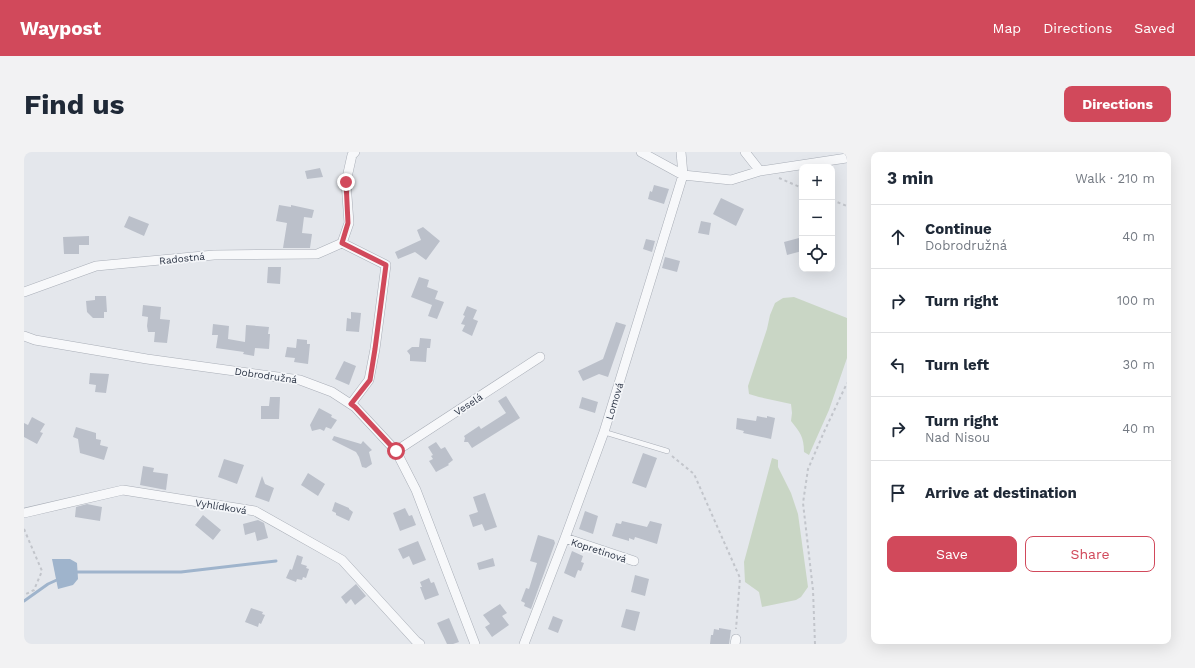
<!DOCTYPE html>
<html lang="en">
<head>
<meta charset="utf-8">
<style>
	body { margin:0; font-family:"Work Sans",sans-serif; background:#f2f2f3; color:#1f2937 }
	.controls { position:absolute; right:12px; top:12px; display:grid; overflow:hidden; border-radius:8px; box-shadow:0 4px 16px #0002 }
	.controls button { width:36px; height:36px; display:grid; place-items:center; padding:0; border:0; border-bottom:1px solid #e0e1e3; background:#fff; color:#1f2937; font:20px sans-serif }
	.stop { position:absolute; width:12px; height:12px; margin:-9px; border:3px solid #d1495b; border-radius:50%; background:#fff }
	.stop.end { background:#d1495b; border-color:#fff; box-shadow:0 1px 4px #0008 }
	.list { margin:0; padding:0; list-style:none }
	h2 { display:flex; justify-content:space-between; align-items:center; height:52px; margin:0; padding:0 16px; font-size:17px }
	h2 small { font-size:13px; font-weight:400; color:#747a83 }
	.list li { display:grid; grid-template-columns:26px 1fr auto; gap:12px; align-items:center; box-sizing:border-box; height:64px; padding:0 16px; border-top:1px solid #e0e1e3 }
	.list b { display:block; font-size:15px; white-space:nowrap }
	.list p { margin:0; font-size:13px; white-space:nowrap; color:#747a83 }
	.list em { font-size:13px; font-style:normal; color:#747a83 }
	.actions { display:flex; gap:8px; padding:12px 16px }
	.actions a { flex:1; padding:9px 0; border:1px solid #d1495b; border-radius:8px; text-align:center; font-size:14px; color:#d1495b }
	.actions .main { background:#d1495b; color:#fff }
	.icon { flex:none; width:22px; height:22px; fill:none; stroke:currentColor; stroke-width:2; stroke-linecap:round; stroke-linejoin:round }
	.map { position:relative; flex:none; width:823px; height:492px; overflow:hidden; border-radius:8px }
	header { display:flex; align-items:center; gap:24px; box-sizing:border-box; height:56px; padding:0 20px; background:#d1495b; color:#fff }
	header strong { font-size:19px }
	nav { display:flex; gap:22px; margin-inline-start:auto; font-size:14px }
	.intro { display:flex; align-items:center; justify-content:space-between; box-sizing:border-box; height:96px; padding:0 24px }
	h1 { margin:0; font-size:28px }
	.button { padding:10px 18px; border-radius:8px; background:#d1495b; color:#fff; font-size:14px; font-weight:700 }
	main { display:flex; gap:24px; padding:0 24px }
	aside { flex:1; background:#fff; border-radius:8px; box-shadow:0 4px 16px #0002 }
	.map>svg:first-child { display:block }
	.green { fill:#c9d6c5 }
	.water { fill:#9fb4cc }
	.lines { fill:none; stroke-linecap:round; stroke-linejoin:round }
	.stream { stroke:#9fb4cc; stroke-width:3 }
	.building { fill:#bbc0ca }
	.service-casing { stroke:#a9aeb7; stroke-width:5.5 }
	.minor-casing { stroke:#a9aeb7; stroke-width:10 }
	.path { stroke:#c2c5cb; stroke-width:2; stroke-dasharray:3 3; stroke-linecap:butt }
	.service { stroke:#f7f8fa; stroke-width:4.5 }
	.minor { stroke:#f7f8fa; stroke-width:9 }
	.route { stroke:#d1495b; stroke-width:5 }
	.labels { text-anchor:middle; stroke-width:3.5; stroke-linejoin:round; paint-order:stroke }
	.street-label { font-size:10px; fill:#2b3445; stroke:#f4f6f9 }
</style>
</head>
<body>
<header>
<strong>Waypost</strong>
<nav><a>Map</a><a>Directions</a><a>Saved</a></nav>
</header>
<div class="intro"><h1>Find us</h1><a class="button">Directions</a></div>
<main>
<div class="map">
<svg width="823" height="492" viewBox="0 0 823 492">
	<rect width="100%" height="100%" fill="#e4e7ec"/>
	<path class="green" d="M770 145 823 166V206L805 258 785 303 780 300C780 285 776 280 767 269L768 261 767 252 735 245 725 242 724 234 743 177 746 163 751 151 759 146Z
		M748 306 754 308V315L767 341 774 362 784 435 777 445 772 448 738 455 735 440 721 430 720 410Z"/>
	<path class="water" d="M28 407H46L53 411 54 427 49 433 34 437Z"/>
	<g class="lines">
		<path class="stream" d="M51 420H157L252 409
			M0 449 24 432 35 427"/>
	</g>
	<path class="building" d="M296 16 299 25 283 27 281 19Z
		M630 33 645 37 640 52 624 47 626 39 628 40Z
		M697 46 720 57 712 74 689 62Z
		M255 53 267 55V53L290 58 288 66 280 65 278 81 288 82 286 96H259L263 71 252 69Z
		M105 64 125 72 120 84 100 75Z
		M677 69 687 71 685 83 674 81Z
		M399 75 416 89 402 108 391 100 374 107 371 100 397 88 393 78Z
		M65 84V93H55V102H40L39 85Z
		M775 86 778 99 763 103 760 90Z
		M622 87 631 89 628 100 619 97Z
		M641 105 656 109 653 120 638 116Z
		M244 115H257L256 132 243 131Z
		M395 125 405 128 403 135 414 139 411 147 420 150 413 167 404 164 408 153 387 145Z
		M71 144H82L83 160H80V166H69L63 160 62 149 71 148Z
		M119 153 137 155 136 167 146 168 143 191 130 190 131 180H124L123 174 124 165 118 164Z
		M443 154 453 158 449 167 454 169 448 184 438 179 441 173 437 172 441 164 439 163Z
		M327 160 337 161 335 180 322 179 323 166 327 167Z
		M592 170 602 173 584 225 575 222 559 229 554 219 579 207Z
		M189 172 205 174 204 187 221 190 222 173 245 175 244 182H246L245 197 231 196 230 204 219 202 220 200 192 196 194 183H188Z
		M396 186 407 187 406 196H403L402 210 386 209V203L383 199 388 195H395Z
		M273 187 283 188V192H286L284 212 270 210 271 206 261 205 263 195 272 196Z
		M320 209 332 214 325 233 311 227Z
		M66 221 85 222 82 241 71 240 72 233 65 232Z
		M482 244 496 266 448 296 444 290H440L441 286 440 284 455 274 457 277 482 261 474 249Z
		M246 245H256L255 267H237V254H245Z
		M558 245 574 250 571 261 555 256Z
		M295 256 308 263 307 265 313 268 307 277 302 275 300 279 296 277 288 279 286 273Z
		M733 264 743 266V264L751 266 747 287 719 281 720 279 712 277 713 266 732 269Z
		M8 265 21 272 16 280 19 281 13 292 0 285V271L4 273Z
		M52 275 72 281V287L77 288 76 293 84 295 80 308 56 301 54 287 49 285Z
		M310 284 337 292 339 289 348 298 345 300 348 312 342 316 338 315 335 305 332 300 308 288Z
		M412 290 417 297 421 295 429 308 424 312 425 313 412 320 405 309 409 307 407 304 409 303 404 295Z
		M619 301 633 306 622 336 608 331Z
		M200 307 220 313 213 332 194 325Z
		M119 314 130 316 129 320 144 322 142 338 116 333Z
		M284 321 301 332 294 344 277 333Z
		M238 324 241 332 250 336 245 350 231 345Z
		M461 341 473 375 461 379 458 372 449 375 445 363 454 360 449 345Z
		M311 350 325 356V357L329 360 325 369 312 363V361L308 359Z
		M63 352 78 355 76 369 51 365 52 355Z
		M381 356 385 364 388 363 392 373 376 379 369 361Z
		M561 359 574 364 569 382 555 377Z
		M179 363 197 378 189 388 171 373Z
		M234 368 240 371 244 386 233 389 231 380 221 383 219 372Z
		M598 369 623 375 626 369 638 372 633 392 611 385 610 388 605 386V389L588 384 592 371 597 372Z
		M514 383 530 388 531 391 507 457 500 454 501 451 497 449 502 436 505 437 513 411 506 409Z
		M394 389 402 408 389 413 385 404 379 407 374 397Z
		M548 399 559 404 557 410 560 411 557 419 554 418 551 426 540 421Z
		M273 403 279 405 277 412 283 414 282 416 285 417 282 426 279 425 278 428 273 427 272 430 262 426 266 417 268 418Z
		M469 406 471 414 455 418 453 411Z
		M611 423 625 427 621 444 607 440Z
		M405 426 407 431 410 430 415 443 401 448 396 435H398L396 430Z
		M332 432 342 444 331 453 327 447 322 452 317 445Z
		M476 452 483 461 478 464 485 473 468 485 461 475 466 472 459 463Z
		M227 456 239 460 238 462 241 463 237 472 235 471 234 475 221 470Z
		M602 457 616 460 611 479 597 475Z
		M529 464 539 468 534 481 524 477Z
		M425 466 435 490 429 492H423L413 471Z
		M695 476 707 478 705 492H686L687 483H689L690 477 695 478Z"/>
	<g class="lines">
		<g class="service-casing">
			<path id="service" d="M580 280 643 299"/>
		</g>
		<g class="minor-casing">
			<path id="minor" d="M617 0 659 23 707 28 736 19 823 6
				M721 0 736 19
				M318 91 362 113 351 197 345 228 327 252
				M318 91 325 71 322 30 328 3 331 0
				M0 140 72 114 190 103 293 102 318 91
				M0 184 11 188 123 207 276 228 308 240 331 255 372 299 392 338 451 492
				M372 299 516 205
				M0 361 99 338 231 359 318 408 392 489 396 492
				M541 386 610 409
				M500 492 541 386 580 280 659 23 657 0
				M711 492 712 487"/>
		</g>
		<path class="path" d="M755 26 778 36
			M808 48 823 54
			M648 304 670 322 716 426 712 477
			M0 377 18 419 10 438 0 443
			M791 492 789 438 779 351 784 317 800 280 823 231"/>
		<use href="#service" class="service"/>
		<use href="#minor" class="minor"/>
	</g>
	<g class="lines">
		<path class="route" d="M322 30 324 71 318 91 362 113 351 197 346 228 327 252 331 255 372 299"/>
	</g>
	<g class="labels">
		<g class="street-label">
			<text transform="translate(158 106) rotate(-6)" y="4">Radostná</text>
			<text transform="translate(242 223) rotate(8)" y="4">Dobrodružná</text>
			<text transform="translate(590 249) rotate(-73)" y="4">Lomová</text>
			<text transform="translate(444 252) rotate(-33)" y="4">Veselá</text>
			<text transform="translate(197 354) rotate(9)" y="4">Vyhlídková</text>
			<text transform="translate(575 398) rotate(18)" y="4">Kopretinová</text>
		</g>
	</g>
</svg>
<div class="controls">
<button>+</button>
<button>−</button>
<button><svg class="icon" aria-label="locate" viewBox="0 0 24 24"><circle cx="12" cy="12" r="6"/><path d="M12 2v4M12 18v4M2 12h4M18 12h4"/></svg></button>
</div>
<div class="stop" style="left:372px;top:299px"></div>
<div class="stop end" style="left:322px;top:30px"></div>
</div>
<aside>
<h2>3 min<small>Walk · 210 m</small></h2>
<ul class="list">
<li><svg class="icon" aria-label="ahead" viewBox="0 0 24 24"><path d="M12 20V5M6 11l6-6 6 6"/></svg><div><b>Continue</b><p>Dobrodružná</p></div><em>40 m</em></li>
<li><svg class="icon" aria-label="right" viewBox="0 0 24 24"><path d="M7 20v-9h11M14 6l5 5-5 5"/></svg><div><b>Turn right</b></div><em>100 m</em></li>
<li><svg class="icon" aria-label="left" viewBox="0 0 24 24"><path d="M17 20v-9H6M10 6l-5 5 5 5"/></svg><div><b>Turn left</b></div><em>30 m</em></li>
<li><svg class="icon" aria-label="right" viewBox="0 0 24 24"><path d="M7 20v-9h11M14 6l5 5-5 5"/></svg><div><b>Turn right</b><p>Nad Nisou</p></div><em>40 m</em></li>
<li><svg class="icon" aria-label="arrive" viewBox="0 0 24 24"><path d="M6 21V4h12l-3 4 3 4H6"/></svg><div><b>Arrive at destination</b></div></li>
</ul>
<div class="actions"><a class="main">Save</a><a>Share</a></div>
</aside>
</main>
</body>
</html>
